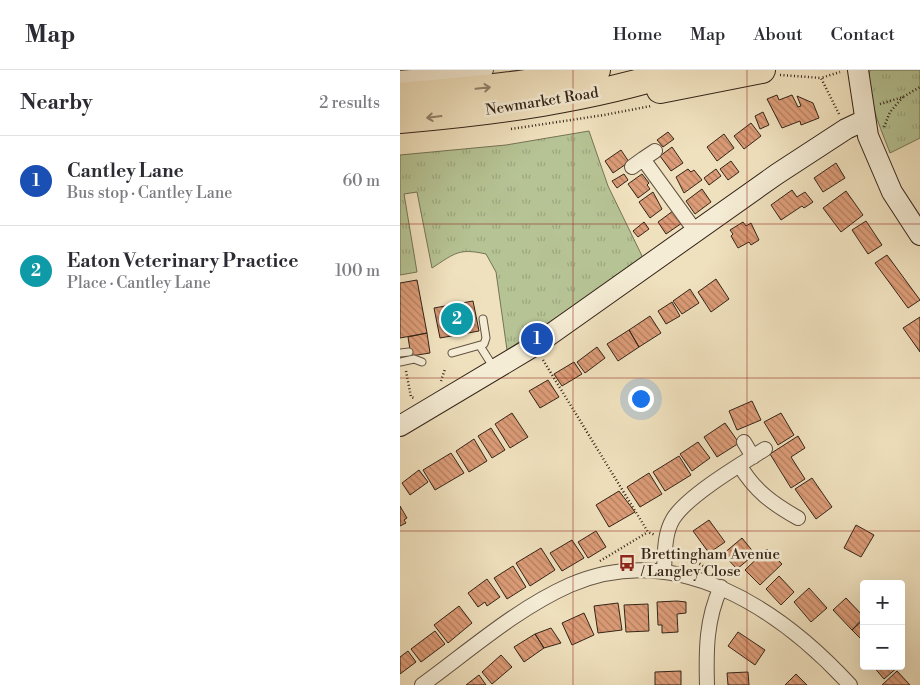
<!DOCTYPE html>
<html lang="en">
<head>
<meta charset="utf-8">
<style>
	body { margin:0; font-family:"Libre Bodoni",serif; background:#f2f2f3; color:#2b2b33 }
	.controls { position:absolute; right:15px; bottom:15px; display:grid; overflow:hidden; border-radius:5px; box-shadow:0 5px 20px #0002 }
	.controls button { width:45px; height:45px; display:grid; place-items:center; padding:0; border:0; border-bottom:1px solid #e1e1e2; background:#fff; color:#2b2b33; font:25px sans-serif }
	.you { position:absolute; left:240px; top:328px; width:18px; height:18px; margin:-12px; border:4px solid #fff; border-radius:50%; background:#1a73e8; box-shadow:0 0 0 8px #1a73e833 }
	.badge { display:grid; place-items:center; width:32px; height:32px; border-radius:50%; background:#8f2418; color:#fff; font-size:16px; font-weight:700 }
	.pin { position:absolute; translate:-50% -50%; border:2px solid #fff; box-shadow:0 1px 5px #0006 }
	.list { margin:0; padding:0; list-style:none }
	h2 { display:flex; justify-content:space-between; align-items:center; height:65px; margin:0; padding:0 20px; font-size:21px }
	h2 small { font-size:16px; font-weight:400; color:#7c7c81 }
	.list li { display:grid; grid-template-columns:32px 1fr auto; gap:15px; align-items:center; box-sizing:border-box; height:90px; padding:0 20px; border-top:1px solid #e1e1e2 }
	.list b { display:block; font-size:19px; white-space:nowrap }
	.list p { margin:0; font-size:16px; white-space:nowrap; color:#7c7c81 }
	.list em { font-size:16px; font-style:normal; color:#7c7c81 }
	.map { position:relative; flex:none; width:520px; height:615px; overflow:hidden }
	header { display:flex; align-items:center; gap:30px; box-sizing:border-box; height:70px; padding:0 25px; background:#fff; border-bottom:1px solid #e1e1e2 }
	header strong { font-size:24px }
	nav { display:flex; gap:28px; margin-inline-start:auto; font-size:18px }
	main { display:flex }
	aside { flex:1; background:#fff }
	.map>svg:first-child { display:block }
	.grass { fill:url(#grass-tufts); stroke:#747456 }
	.building { fill:url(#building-back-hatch); stroke:#332418 }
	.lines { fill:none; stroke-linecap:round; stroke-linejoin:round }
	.lane-casing { stroke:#625342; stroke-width:9 }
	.street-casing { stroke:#625342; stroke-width:16 }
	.secondary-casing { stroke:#332418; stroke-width:22 }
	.highway-casing { stroke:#332418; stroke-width:28 }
	.path { stroke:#332418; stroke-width:2.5; stroke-dasharray:1 2.5; stroke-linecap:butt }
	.lane { stroke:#f5ecd5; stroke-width:7 }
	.street { stroke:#f5ecd5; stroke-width:14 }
	.secondary { stroke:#f5ecd5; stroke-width:20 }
	.highway { stroke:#f0e1be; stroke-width:26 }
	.oneway { stroke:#92826b }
	.grid { fill:none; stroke:#8f2418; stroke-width:1; stroke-opacity:0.55 }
	.labels { text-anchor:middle; stroke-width:5; stroke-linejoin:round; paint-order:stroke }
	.street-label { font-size:15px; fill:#332418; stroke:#f5ecd5 }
	.poi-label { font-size:15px; fill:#332418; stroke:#f5ecd5; text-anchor:start }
</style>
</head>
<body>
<header>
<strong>Map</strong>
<nav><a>Home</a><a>Map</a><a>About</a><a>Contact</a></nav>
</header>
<main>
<aside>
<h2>Nearby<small>2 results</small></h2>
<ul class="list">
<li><span class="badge" style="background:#1a4fb4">1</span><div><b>Cantley Lane</b><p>Bus stop · Cantley Lane</p></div><em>60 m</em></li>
<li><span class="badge" style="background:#0f9aa8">2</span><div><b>Eaton Veterinary Practice</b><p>Place · Cantley Lane</p></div><em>100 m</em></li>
</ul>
</aside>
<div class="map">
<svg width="520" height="615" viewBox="0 0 520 615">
	<defs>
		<pattern id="grass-tufts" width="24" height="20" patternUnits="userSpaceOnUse" patternTransform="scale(1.25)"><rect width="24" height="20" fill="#b6c394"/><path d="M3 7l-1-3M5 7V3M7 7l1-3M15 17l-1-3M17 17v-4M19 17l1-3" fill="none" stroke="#9da77f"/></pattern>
		<pattern id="building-back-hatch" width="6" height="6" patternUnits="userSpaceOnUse" patternTransform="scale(1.25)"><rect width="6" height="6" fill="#dc9c77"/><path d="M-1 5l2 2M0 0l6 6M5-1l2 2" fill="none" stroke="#b37f61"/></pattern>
	</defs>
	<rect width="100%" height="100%" fill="#f0e1be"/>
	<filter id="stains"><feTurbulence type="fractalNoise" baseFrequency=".004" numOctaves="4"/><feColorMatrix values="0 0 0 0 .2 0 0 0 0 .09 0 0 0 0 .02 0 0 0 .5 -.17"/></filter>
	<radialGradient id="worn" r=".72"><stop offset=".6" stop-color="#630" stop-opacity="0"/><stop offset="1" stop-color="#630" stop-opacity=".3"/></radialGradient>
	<path class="grass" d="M470 0H520V68L490 83C482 61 464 23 470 0Z
		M189 61 208 116 244 190 107 280 96 202 86 184C59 178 55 183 32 198L17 122 4 124 17 202 0 205V85L106 75Z"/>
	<path class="building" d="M377 25 379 30 392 25 398 37 401 36 397 26 413 33 419 48 401 55 400 51 382 58 367 29Z
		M363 42 369 55 360 59 355 46Z
		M351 53 361 66 344 79 334 66Z
		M268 62 274 69 263 77 257 70Z
		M324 64 334 78 317 91 307 77Z
		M272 77 283 93 271 101 260 86Z
		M221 80 229 92 213 103 205 91Z
		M331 91 339 102 328 110 320 99Z
		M436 93 445 108 423 122 414 108Z
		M288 99 291 102 294 100 302 110 284 123 276 107Z
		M316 99 321 106 309 115 304 108Z
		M224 104 228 110 217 118 212 111Z
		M242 104 249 113 247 115 250 119 238 128 228 114Z
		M302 119 311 132 295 144 286 131Z
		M392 120 397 127 405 122 413 132 404 138 402 136 381 150 371 135Z
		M446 121 463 145 441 162 423 138Z
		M253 122 262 139 250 148 239 132Z
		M273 141 282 153 266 164 258 152Z
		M466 151 482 175 468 184 452 160Z
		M244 152 249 159 238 167 233 161Z
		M343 152 346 156 351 153 359 170 351 175 349 172 338 178 331 166 333 164 330 160Z
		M487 185 520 230 508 238 475 193Z
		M316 209 329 229 311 242 298 222Z
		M17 210 27 263 0 268V213Z
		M290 219 299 233 282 244 273 231Z
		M73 231 79 261 40 268 34 238Z
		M272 232 280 246 266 254 258 241Z
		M250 246 261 263 239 277 229 260Z
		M520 247V282L503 258Z
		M229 260 239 277 218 291 207 274Z
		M27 263 30 283 11 286 8 267Z
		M197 277 205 288 185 303 177 292Z
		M174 292 182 304 162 316 154 304Z
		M148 310 159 327 140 338 129 321Z
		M352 331 361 350 337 360 329 341Z
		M112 343 128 367 110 378 95 354Z
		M381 343 394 365 378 375 364 352Z
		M325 353 339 373 317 387 304 367Z
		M91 358 105 380 92 388 78 366Z
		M398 366 405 378 391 387 405 409 391 418 370 384Z
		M74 369 87 391 69 402 56 381Z
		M298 372 310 388 292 401 280 384Z
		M51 383 64 403 35 420 23 400Z
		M279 386 291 405 265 421 253 402Z
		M19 400 28 412 10 425 2 413Z
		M249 403 262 424 240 437 227 417Z
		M412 408 432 437 416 449 395 419Z
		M219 421 235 442 209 457 196 435Z
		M0 436 7 448 4 450 6 453 0 456Z
		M309 450 325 472 309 483 293 461Z
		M456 455 474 465 461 487 444 478Z
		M196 461 206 477 188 488 178 472Z
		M342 468 355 484 337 499 323 484Z
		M172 470 184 488 162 501 150 483Z
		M141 478 155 500 130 516 116 493Z
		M367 479 382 494 360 515 345 500Z
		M113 496 126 517 107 529 94 508Z
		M379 506 394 522 381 535 366 519Z
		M87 509 100 527 87 536 85 532 78 537 68 523Z
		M409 518 427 538 411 552 394 532Z
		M446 528 464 547 452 560 433 540Z
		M277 531 286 532V543L277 544 278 562 262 563V555H258L257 532Z
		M218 533 222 560 198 563 194 536Z
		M248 534 249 561 226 562 224 535Z
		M59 536 72 553 48 573 34 555Z
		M184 543 194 565 172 575 162 553Z
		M464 549V572L452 560Z
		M151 558 161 573 144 578 135 564Z
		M35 561 45 574 21 592 11 579Z
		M338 562 365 580 355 595 328 576Z
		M135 564 144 578 124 592 114 577Z
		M8 581 16 592 0 604V587Z
		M101 585 112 597 92 614 82 602Z
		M473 596H499L484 609Z
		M281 601V615H255V602Z
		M497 601 510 615H482Z
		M348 602 349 615H328L327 603Z
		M396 604 407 615H385Z
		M79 605 86 615H66Z"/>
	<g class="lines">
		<g class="lane-casing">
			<path id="lane" d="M80 276 94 298
				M0 283 9 282
				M52 283 84 274 86 268 83 249
				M0 292 14 289 22 292"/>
		</g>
		<g class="street-casing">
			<path id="street" d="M0 8 86 0
				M243 89 255 81
				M232 97 243 89 296 162
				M344 372 353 387
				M340 396C355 421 373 434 398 448
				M264 501C265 484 264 464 273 449 287 426 341 394 365 379
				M22 615C69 581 116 539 170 515 276 469 380 539 450 615
				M307 615C306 581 306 549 321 517"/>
		</g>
		<g class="secondary-casing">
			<path id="secondary" d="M458 0 468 66 492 122 520 165
				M0 356 134 276 377 104 446 59 465 50"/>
		</g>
		<g class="highway-casing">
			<path id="highway" d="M260 20 362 0
				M0 26C66 20 133 15 197 0
				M0 50C95 42 191 29 281 0"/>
		</g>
		<path class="path" d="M380 5 421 8
			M480 34 503 27 520 17
			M439 44 421 8 440 2
			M484 57 490 42 503 27
			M111 59 204 45 251 36
			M143 290 248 462 255 465
			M6 301 11 327 14 328
			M41 311 45 299
			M279 480 306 498
			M200 491 248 462"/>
		<use href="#lane" class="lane"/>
		<use href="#street" class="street"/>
		<use href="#secondary" class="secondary"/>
		<use href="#highway" class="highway"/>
	</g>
	<defs><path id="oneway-shaft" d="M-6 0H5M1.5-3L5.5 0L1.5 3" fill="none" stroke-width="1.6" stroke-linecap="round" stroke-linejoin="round" transform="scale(1.25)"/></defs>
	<g class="oneway">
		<use href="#oneway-shaft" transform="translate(83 18) rotate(-6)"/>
		<use href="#oneway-shaft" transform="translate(34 47) rotate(173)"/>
	</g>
	<path class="grid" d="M173 0V615M347 0V615M0 154H520M0 308H520M0 461H520"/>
	<defs>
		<g id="bus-bare" transform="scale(1.35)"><path d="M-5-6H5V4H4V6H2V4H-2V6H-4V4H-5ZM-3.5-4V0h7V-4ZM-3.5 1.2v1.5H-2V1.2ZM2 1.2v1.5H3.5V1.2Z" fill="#8f2418" stroke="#f5ecd5" stroke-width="2.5" paint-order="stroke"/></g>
	</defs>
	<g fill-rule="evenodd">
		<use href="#bus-bare" x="227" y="493"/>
	</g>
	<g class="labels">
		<g class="street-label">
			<text transform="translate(142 31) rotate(-9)" y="5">Newmarket Road</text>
		</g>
		<g class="poi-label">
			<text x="241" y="489">Brettingham Avenue<tspan x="241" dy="17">/ Langley Close</tspan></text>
		</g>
	</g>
	<rect width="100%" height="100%" filter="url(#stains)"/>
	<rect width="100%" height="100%" fill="url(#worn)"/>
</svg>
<div class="controls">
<button>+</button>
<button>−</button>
</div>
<div class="you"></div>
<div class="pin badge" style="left:137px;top:269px;background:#1a4fb4">1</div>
<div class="pin badge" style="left:57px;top:249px;background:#0f9aa8">2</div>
</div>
</main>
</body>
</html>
